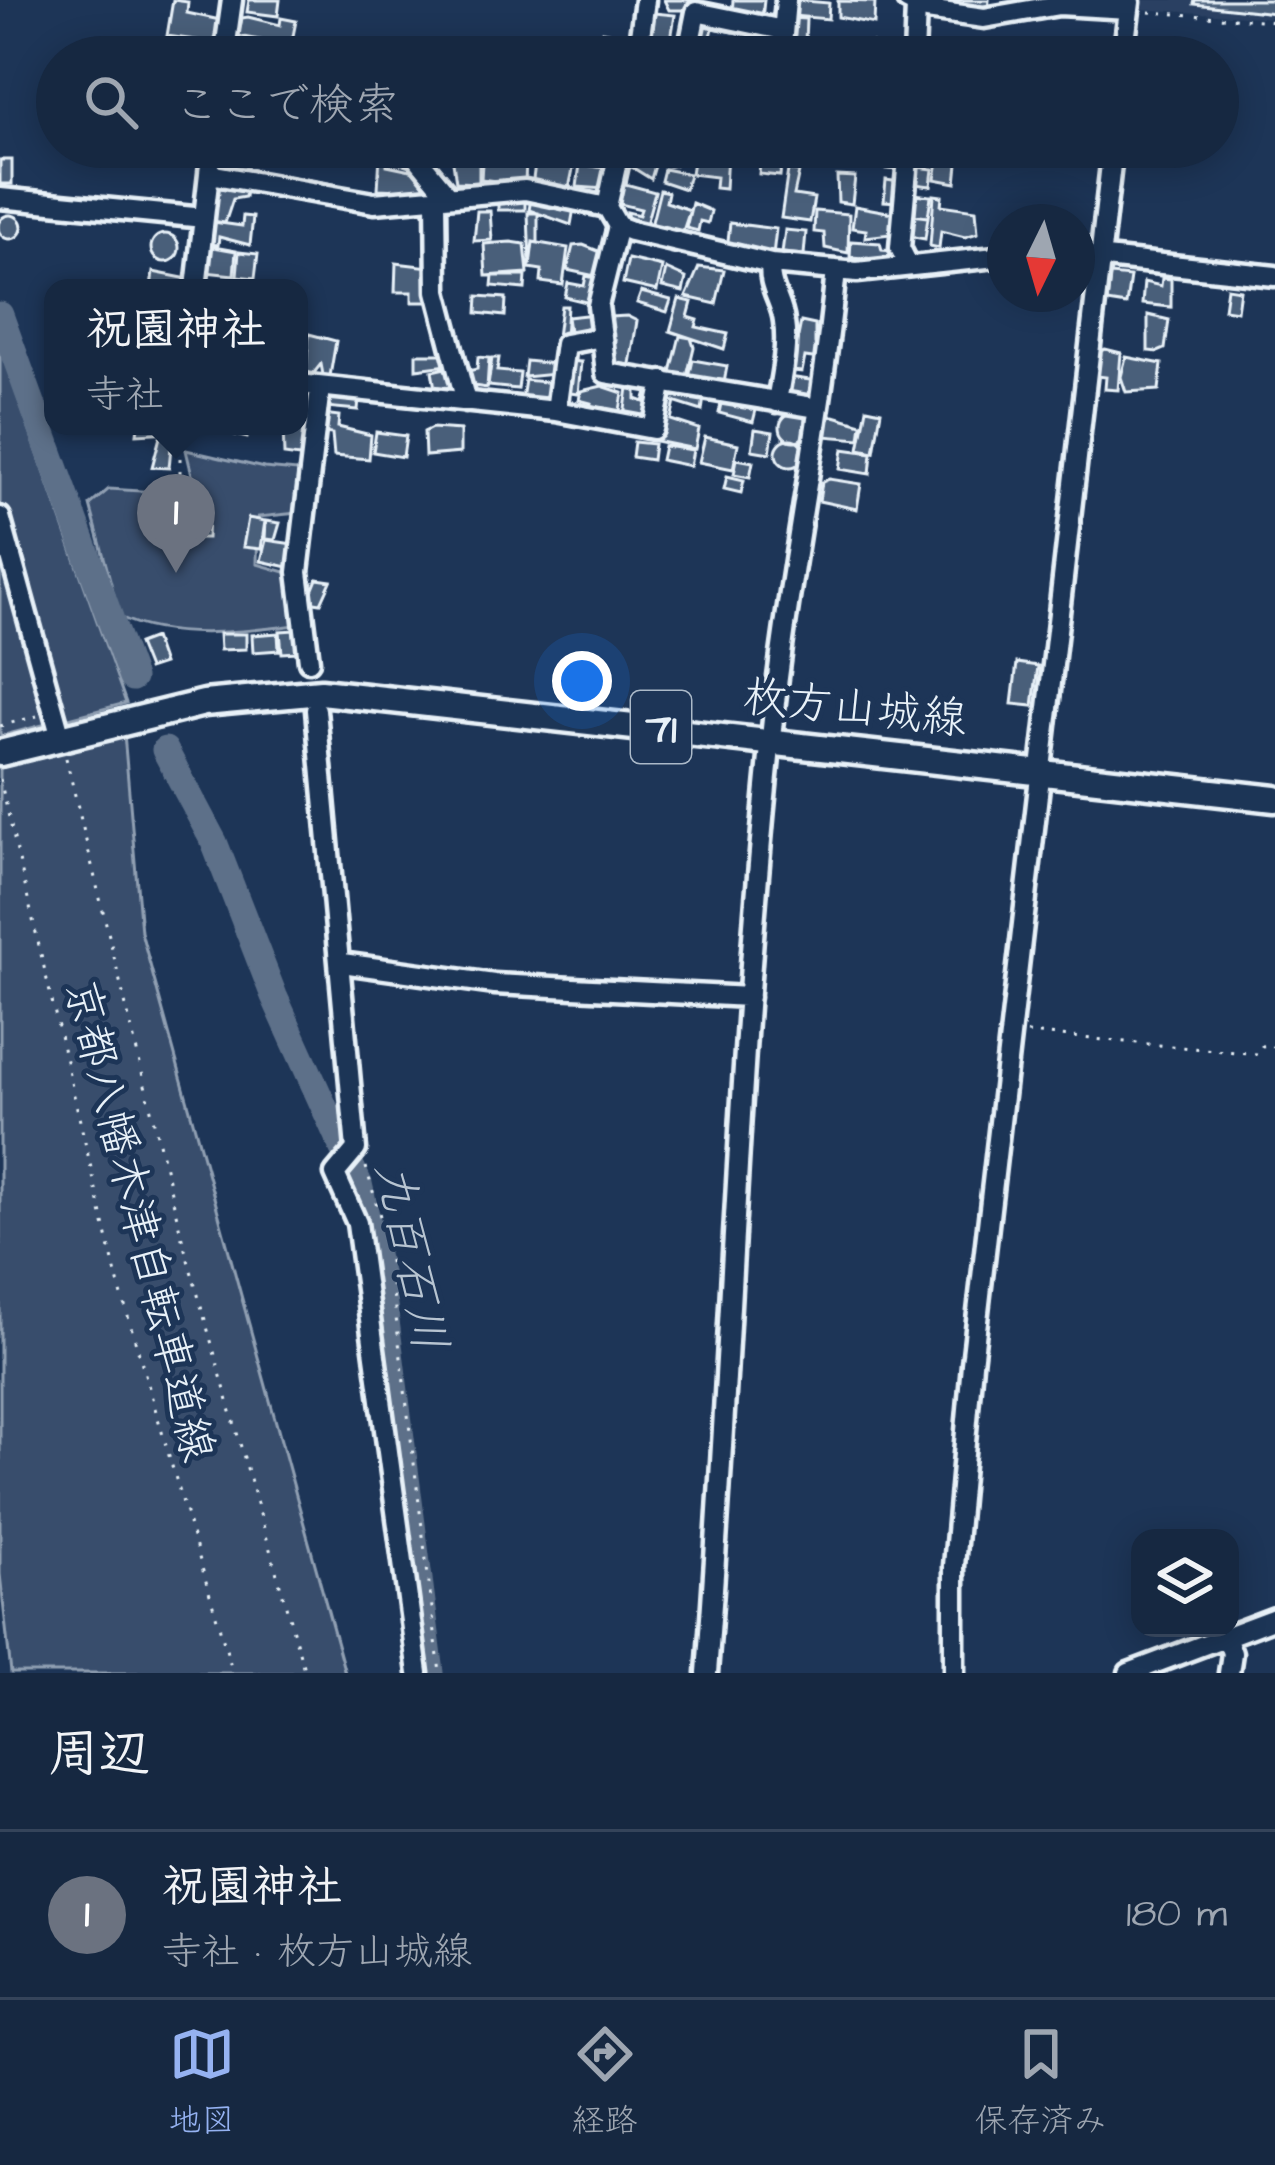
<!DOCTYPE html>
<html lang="ja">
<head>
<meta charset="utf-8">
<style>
	body { margin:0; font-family:"Architects Daughter","Klee One",sans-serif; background:#1f3048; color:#f1f3f6 }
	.controls { position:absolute; right:36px; bottom:36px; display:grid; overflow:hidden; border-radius:24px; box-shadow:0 6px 30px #0003 }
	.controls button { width:108px; height:108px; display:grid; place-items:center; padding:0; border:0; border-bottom:3px solid #35445a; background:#162841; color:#f1f3f6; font:60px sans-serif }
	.compass { position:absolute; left:987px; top:204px; width:108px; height:108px; border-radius:50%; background:#162841; box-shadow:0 6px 30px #0003; rotate:185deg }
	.you { position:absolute; left:582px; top:681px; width:42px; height:42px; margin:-30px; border:9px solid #fff; border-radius:50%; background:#1a73e8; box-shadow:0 0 0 18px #1a73e833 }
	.badge { display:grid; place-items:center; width:78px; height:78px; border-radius:50%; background:#95b2f1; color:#fff; font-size:39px; font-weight:700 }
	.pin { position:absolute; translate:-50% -99px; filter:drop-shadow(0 3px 6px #0008) }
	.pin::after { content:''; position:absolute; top:63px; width:42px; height:36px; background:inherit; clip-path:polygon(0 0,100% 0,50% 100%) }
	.popup { position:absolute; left:44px; top:279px; width:264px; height:156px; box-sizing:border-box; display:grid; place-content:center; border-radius:24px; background:#162841; filter:drop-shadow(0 3px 9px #0005); font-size:39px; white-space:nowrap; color:#9ea6b1 }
	.popup b { font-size:45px; color:#f1f3f6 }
	.popup::after { content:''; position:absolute; left:50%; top:100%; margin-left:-24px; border:24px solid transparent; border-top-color:#162841 }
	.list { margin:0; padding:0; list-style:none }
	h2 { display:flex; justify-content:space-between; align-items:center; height:156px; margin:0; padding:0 48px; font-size:51px }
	h2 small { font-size:39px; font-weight:400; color:#9ea6b1 }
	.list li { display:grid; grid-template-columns:78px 1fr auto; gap:36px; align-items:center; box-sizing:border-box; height:168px; padding:0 48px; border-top:3px solid #35445a }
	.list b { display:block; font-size:45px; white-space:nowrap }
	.list p { margin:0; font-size:39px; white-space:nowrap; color:#9ea6b1 }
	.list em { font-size:39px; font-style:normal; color:#9ea6b1 }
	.icon { flex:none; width:66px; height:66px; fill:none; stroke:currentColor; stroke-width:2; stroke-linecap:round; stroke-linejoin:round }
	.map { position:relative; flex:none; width:1275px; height:1673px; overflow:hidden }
	.search { position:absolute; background:#162841; box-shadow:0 6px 30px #0003; left:36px; right:36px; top:36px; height:132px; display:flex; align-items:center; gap:30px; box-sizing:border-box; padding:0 42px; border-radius:66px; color:#9ea6b1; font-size:45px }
	.sheet { height:324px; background:#162841 }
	nav { display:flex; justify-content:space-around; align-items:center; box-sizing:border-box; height:168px; border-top:3px solid #35445a; background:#162841; font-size:33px; color:#9ea6b1 }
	nav a { display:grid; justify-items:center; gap:6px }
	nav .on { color:#95b2f1 }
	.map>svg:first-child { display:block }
	.built { fill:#2a4162 }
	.green { fill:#374d6c; stroke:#909fb2; stroke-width:3 }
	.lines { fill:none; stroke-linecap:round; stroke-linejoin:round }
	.river { stroke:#5d7089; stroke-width:27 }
	.building { fill:#495e7a; stroke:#e8f1f8; stroke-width:3 }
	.minor-casing { stroke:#e8f1f8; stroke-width:27 }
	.major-casing { stroke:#e8f1f8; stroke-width:33 }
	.path { stroke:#e8f1f8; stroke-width:3; stroke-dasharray:3 9; stroke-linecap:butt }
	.minor { stroke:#1d3557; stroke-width:18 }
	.major { stroke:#1d3557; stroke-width:24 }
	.labels { text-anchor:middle; stroke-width:10; stroke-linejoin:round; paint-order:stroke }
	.shield { fill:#1d3557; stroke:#abb9c8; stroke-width:3 }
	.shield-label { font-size:42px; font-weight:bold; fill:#e8f1f8 }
	.street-label { font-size:45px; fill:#e8f1f8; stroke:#1d3557 }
	.water-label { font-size:48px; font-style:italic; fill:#b7c4d1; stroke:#1d3557 }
</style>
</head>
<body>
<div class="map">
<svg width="1275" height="1673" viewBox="0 0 1275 1673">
	<rect width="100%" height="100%" fill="#1d3557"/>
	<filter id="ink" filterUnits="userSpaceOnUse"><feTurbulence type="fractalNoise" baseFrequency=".00833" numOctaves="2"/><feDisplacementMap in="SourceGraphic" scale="24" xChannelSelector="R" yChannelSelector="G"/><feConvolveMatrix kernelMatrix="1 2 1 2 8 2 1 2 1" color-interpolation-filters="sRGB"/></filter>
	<g filter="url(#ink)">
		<path class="built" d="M1139 0H1275V18L1141 9Z"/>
		<path class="green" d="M0 347 126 703 1 736 0 733Z
			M186 450 264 468 309 472 297 513 258 517 257 564 292 574 296 625C242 632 169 641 120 617L90 505 109 489 187 494 193 479Z
			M124 734 141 932 345 1673H11L0 1574V768Z"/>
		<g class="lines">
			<path class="river" d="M0 315 132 678
				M165 750 214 842 274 996 359 1184 381 1282 431 1673"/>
		</g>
		<path class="building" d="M173 0 188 2 187 13 220 20 217 43 167 36Z
			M249 0H280L278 16 247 12Z
			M664 0H693L692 10H669Z
			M733 0H764L762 19 732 16Z
			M793 0 829 3 828 19 792 16Z
			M954 0H989L988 10 954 7Z
			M1195 0H1275V13L1194 4Z
			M838 1 875 2 874 24 838 17Z
			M654 13 675 15 671 39 650 35Z
			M248 17 280 25 281 18 296 21 293 36 287 45 238 36 242 18Z
			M698 18 745 27 743 34 713 28 708 50 693 47Z
			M789 18 806 19 805 42 830 46 829 57H786Z
			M602 31 632 36 630 57 598 50Z
			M749 34 764 36 761 57 747 55Z
			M356 40 388 43 386 57H354Z
			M833 40 872 43V57H833Z
			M726 41 729 51 746 57H708L710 44Z
			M176 46 200 49 199 57H163Z
			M223 147H265L280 150 278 161Z
			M483 147H503L502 157 526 158 525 185 481 179Z
			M695 147 727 153 725 189 715 188 716 177 691 174Z
			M626 151 657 159 651 179 630 166 626 184 618 182Z
			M761 153 782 154 780 176 759 174Z
			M380 155 387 156V165L425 173 424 191 378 189Z
			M452 155H479V183L456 182Z
			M536 156 574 164 568 193 532 187Z
			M0 160H12V184H0Z
			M938 161 958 164 956 183 935 179Z
			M580 164 609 169 605 189 577 187Z
			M917 167 933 169 931 186 914 184Z
			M664 169 689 174 685 189 661 181Z
			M788 170 799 172 794 195 814 198 810 222 781 218Z
			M837 176 855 177 852 204 838 202Z
			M886 180 900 182 898 202 884 201Z
			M618 182 655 192 645 228 628 224 627 212 639 215 641 209 616 203Z
			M218 186 246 190 245 197 233 199 225 223 212 221Z
			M660 190 668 192 666 202 690 210 682 234 651 226Z
			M914 194 931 196 928 217 911 215Z
			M934 195 942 196 941 205 976 210 978 233 965 237 941 231 939 248 930 246Z
			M498 196H525V210H498Z
			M531 199 574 208 571 225 529 210Z
			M692 203 711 211 708 223 700 221 698 231 686 228Z
			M855 206 893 213 891 234 865 237 866 230 852 228Z
			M477 211H490L492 240 474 241Z
			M815 211 849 214 848 253 825 248 824 233 814 232Z
			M528 213H538V243L533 242 530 266Z
			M911 215 928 217 925 239 908 236Z
			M-2 227a12 12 0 1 1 24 0a12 12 0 1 1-24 0Z
			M243 216 253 217 250 245 219 237 218 245 210 244 213 222 242 226Z
			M730 223 776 229 773 255 727 249Z
			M785 230 806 232 804 255 782 253Z
			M151 248a14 14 0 1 1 28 0a14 14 0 1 1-28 0Z
			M851 241 880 243 882 250 894 251 893 260 850 257Z
			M511 242 525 244 528 273 486 276 484 244Z
			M533 242 568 248 563 285 541 282 542 270 529 268Z
			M583 245 606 254 600 277 567 270 573 246Z
			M208 246 236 251 234 275 205 272Z
			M239 252 258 254 255 278 237 276Z
			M628 259 662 267 657 291 623 283Z
			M396 263 430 267V302H412V292H395Z
			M699 267 724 270 716 304 686 297Z
			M666 269 686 278 683 292 662 287Z
			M153 272 188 279 187 288H151Z
			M1110 275 1130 277 1126 305 1107 302Z
			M493 276H526L525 289 492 286Z
			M586 276 600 279 594 304 565 297 568 283 584 286Z
			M1162 278 1171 279V307L1142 304 1144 282 1161 286Z
			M1227 288 1240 290 1237 311 1224 309Z
			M641 292 671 300 667 312 637 303Z
			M478 296 506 298 505 316 477 313Z
			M679 299 692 302 688 317 698 320 696 327 728 334 724 349 670 331Z
			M561 306H567L565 338 557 337Z
			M595 314 597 334 570 338 567 317Z
			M1148 315 1169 320 1165 349 1158 352 1148 351Z
			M627 316 637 321 629 370 612 367 615 340 605 338 610 317Z
			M801 322 815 325V343L822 344 820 359 805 357 802 372 791 371Z
			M309 334 336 341 330 376 323 375 321 364 313 374 306 372Z
			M680 336 691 338 694 347 687 376 671 372Z
			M1105 349 1121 353 1118 390 1105 389 1106 377 1097 376 1099 352Z
			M416 354H447L448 365 416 369Z
			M478 357 489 358 487 388 467 385 468 371 477 369Z
			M1126 357 1162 364 1159 390 1126 392 1121 377Z
			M492 358H499L497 371 520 373 518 389 488 386Z
			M693 360 727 366 723 389 688 382Z
			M526 361 556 364 555 374 524 377Z
			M565 361 581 362 578 394 562 392Z
			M454 366 457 396 436 394 432 371Z
			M789 377 817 381 814 401 786 395Z
			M525 380 555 383 549 404 522 399Z
			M629 380 636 382V399L644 402 648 388 658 391 649 424 624 417Z
			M602 386 623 393 619 416 589 411 591 403 579 400 581 391Z
			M666 387 704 397 702 411 664 399Z
			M326 396 359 398 358 410 325 407Z
			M722 399 757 406 753 422 719 413Z
			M664 400 675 402 671 420 699 429 695 449 656 441Z
			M867 408 881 411 874 452 859 449Z
			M780 427a14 14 0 1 1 28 0a14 14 0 1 1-28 0Z
			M323 414 339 416 338 427 371 435 369 459 334 456 332 434 322 433Z
			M834 416 862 424 860 439 823 436 826 418Z
			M311 425 307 458 284 455 283 426Z
			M138 426H170V432L137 434Z
			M249 426 247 438 203 427V426Z
			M432 428 460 430V453L425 456 424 432Z
			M755 429 773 432 770 453 752 450Z
			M376 432 406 436 403 457 373 452Z
			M172 436 169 468 152 467 160 437Z
			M705 437 738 444 733 469 699 462Z
			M776 453a14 14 0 1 1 28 0a14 14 0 1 1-28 0Z
			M634 442 654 444 652 460 632 457Z
			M664 446 693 450 690 466 661 460Z
			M843 449 872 453 870 474 840 469Z
			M737 459 753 462 750 477 734 474Z
			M727 476 744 480 741 493 724 489Z
			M829 479 861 484 857 509 819 501 822 482Z
			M194 515H208L207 538H193Z
			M248 518 265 521 261 549 243 547Z
			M266 521 280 523 275 540 265 539Z
			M165 522 193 525 192 538 164 536Z
			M266 540 293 544 288 567 261 561Z
			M317 579 331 581 321 603 308 601Z
			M295 630 297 652 282 653 280 631Z
			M278 633 279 650 253 652 252 635Z
			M219 634H246V649L220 650Z
			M154 638 163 664 148 669 138 644Z
			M1017 663 1038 666 1033 706 1012 704Z"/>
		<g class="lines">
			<g class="minor-casing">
				<path id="minor" d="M907 0 927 10 984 18 1059 5 1129 9
					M224 57 232 0
					M637 57 645 0
					M687 57 696 12 783 30
					M781 57 786 0
					M914 57 916 7
					M1123 57 1130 2
					M388 147 415 155 448 195
					M620 147 607 207 618 226 631 231 771 264 857 272 1005 256
					M638 147 670 154 672 147
					M792 147 908 159
					M909 147 900 248 909 266
					M209 174 374 203 525 190 607 207
					M436 197 437 291 466 402
					M0 198 204 218
					M1077 255 1275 276
					M771 264C767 286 782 301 784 322 788 349 781 376 777 402
					M196 288 212 147
					M602 337 606 373 818 408
					M299 384 556 411 653 429 663 381
					M556 411 565 344 602 337 598 306 618 226
					M0 517 61 738
					M309 661 298 572 320 388
					M316 710 356 1149 335 1174 357 1223 418 1673
					M342 963 494 984 749 997
					M1226 1636 1232 1653 1229 1673
					M707 1673C731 1362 738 1049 771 738 787 581 821 427 836 270
					M954 1673V1566L972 1364 1113 147
					M1129 1673 1275 1618"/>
			</g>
			<g class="major-casing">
				<path id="major" d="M0 753 204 703 321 692 1275 799"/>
			</g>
			<path class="path" d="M1149 12 1275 21
				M180 473V426
				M176 566 180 484
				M0 726 37 716
				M66 758 183 1242 305 1673
				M0 779 117 1279 233 1673
				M1027 1033 1258 1054 1262 1046 1273 1045 1275 1050
				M366 1167 386 1237 440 1673"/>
			<use href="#minor" class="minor"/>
			<use href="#major" class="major"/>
		</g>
	</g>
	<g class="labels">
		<rect class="shield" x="631" y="691" width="60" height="72" rx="9"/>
		<g class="shield-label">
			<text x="661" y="742">71</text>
		</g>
		<g class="street-label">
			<text transform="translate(855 706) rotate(6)" y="16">枚方山城線</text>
			<text transform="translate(141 1220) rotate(76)" y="16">京都八幡木津自転車道線</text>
		</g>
		<g class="water-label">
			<text transform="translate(413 1256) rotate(78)" y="17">九百石川</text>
		</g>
	</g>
</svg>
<div class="controls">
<button><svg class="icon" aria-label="layers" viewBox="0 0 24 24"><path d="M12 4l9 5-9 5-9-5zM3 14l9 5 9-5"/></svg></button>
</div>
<svg class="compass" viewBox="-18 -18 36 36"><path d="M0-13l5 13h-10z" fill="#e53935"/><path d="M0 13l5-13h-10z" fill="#9ea6b1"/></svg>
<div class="you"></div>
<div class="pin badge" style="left:176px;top:573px;background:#6b7280">1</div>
<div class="popup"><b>祝園神社</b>寺社</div>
<div class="search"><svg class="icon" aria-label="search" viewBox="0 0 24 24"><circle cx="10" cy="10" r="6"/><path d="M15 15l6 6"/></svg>ここで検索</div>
</div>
<section class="sheet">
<h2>周辺<small></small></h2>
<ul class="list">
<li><span class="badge" style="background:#6b7280">1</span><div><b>祝園神社</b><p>寺社 · 枚方山城線</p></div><em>180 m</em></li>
</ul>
</section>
<nav>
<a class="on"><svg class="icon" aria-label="map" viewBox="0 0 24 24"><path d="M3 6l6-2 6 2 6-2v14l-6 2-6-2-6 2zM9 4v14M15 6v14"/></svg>地図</a>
<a><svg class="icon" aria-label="directions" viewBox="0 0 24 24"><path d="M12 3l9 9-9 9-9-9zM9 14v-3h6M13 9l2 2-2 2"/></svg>経路</a>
<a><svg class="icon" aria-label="saved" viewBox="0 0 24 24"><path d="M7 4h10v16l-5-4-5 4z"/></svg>保存済み</a>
</nav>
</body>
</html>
